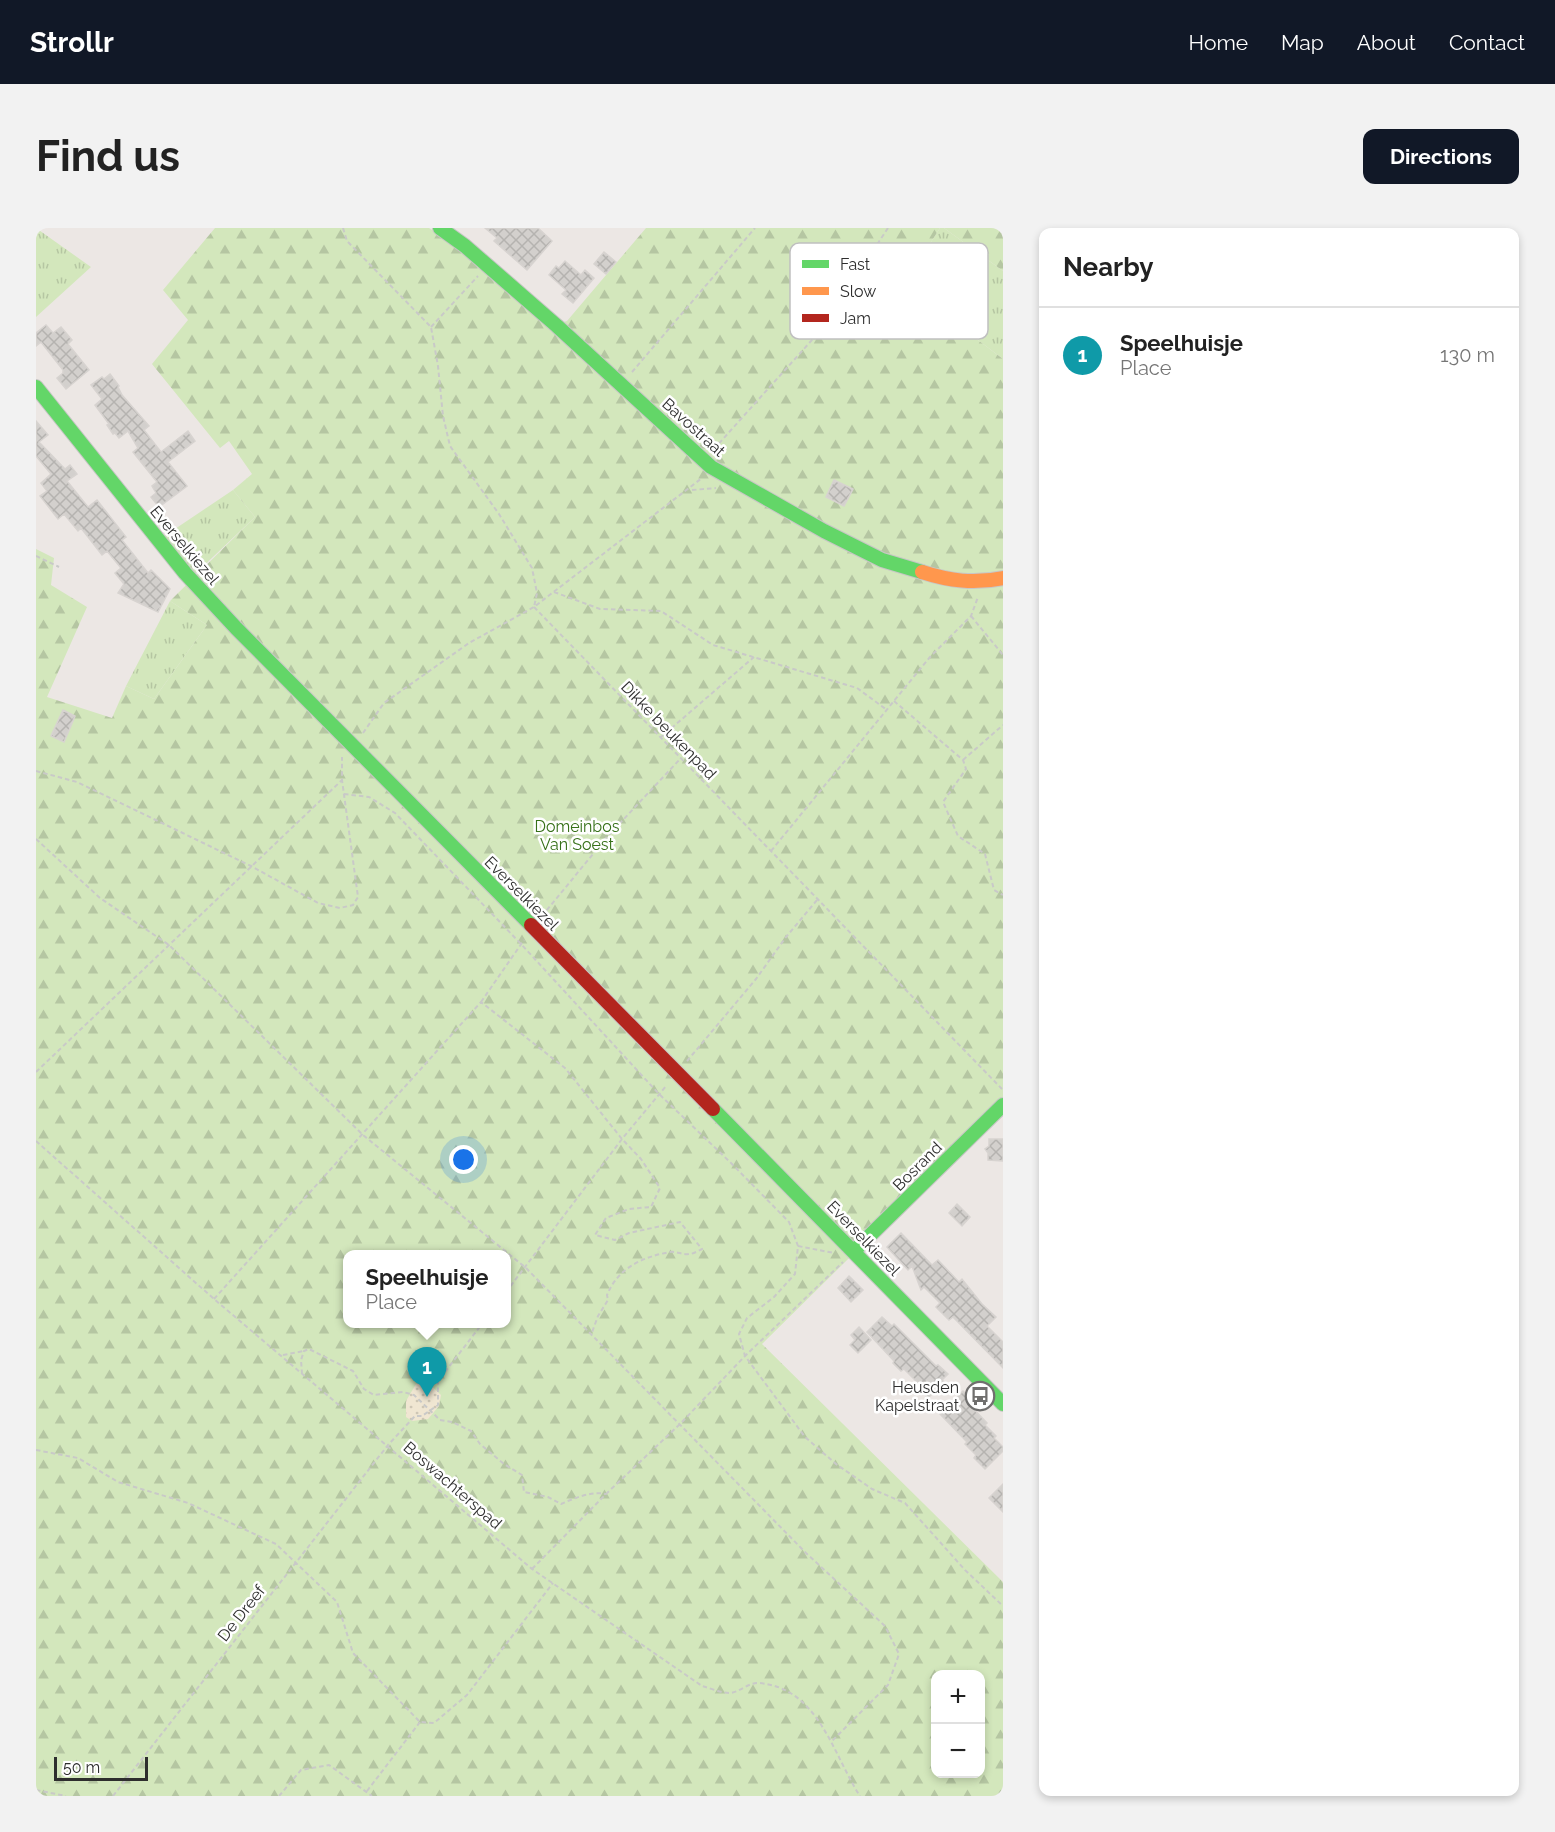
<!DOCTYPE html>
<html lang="en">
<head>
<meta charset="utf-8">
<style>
	body { margin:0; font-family:Raleway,sans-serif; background:#f2f2f2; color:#222 }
	.controls { position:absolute; right:18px; bottom:18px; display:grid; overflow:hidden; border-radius:12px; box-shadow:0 3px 9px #0003 }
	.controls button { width:54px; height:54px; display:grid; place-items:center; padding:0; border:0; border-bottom:2px solid #e0e0e0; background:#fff; color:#222; font:30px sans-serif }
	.scale { position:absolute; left:18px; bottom:15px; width:94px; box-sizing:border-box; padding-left:6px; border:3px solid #2e2e2e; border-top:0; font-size:16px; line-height:21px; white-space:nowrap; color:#2e2e2e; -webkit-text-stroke:4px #fff; paint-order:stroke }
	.you { position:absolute; left:428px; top:932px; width:21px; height:21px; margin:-15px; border:4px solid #fff; border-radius:50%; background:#1a73e8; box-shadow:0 0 0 9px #1a73e833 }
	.badge { display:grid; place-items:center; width:39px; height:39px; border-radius:50%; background:#111827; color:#fff; font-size:20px; font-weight:700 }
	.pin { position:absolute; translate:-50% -50px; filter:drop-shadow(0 2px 3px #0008) }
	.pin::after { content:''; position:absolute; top:32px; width:21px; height:18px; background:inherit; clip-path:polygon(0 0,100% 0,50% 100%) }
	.popup { position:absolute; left:307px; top:1022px; width:168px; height:78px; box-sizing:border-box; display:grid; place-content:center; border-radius:12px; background:#fff; filter:drop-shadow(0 2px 4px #0005); font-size:20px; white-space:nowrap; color:#767676 }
	.popup b { font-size:22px; color:#222 }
	.popup::after { content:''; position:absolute; left:50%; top:100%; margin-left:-12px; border:12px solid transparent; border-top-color:#fff }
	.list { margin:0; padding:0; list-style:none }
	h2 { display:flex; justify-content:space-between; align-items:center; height:78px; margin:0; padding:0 24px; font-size:26px }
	h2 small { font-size:20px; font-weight:400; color:#767676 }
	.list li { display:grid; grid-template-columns:39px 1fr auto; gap:18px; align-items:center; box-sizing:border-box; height:96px; padding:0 24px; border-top:2px solid #e0e0e0 }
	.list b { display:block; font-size:22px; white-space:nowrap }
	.list p { margin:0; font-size:20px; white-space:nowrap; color:#767676 }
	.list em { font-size:20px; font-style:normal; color:#767676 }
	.map { position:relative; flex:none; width:967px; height:1568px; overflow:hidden; border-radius:12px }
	header { display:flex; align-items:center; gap:36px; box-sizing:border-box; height:84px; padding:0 30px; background:#111827; color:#fff }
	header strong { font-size:28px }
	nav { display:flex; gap:33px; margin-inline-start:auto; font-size:21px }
	.intro { display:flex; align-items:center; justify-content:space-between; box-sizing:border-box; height:144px; padding:0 36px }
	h1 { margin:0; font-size:42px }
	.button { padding:15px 27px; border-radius:12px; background:#111827; color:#fff; font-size:21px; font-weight:700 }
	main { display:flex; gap:36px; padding:0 36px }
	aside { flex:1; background:#fff; border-radius:12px; box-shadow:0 3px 9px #0003 }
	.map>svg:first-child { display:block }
	.grass { fill:url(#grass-tufts) }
	.forest { fill:url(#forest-firs); fill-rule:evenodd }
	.sand { fill:url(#sand-dots) }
	.building { fill:url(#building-cross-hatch); stroke:#d7d3d0; stroke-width:1.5 }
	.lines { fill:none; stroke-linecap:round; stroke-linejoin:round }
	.fast-casing { stroke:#c8c6c6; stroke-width:16 }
	.slow-casing { stroke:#c8c6c6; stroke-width:16 }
	.jam-casing { stroke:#c8c6c6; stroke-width:16 }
	.path { stroke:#c9c9c8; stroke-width:2; stroke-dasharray:4.5 3; stroke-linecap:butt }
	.fast { stroke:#63d668; stroke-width:14 }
	.slow { stroke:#ff974d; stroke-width:14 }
	.jam { stroke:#b3261e; stroke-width:14 }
	.labels { text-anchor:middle; stroke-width:5; stroke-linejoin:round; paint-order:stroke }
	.street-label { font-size:16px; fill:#2e2e2e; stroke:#fff }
	.park-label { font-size:16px; fill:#367018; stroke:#fff }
	.poi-label { font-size:16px; fill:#2e2e2e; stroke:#fff; text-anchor:end }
	.key { fill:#fff; stroke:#c0c0c0; stroke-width:1.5 }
	.key-label { font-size:16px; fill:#2e2e2e }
</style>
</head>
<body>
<header>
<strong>Strollr</strong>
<nav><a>Home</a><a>Map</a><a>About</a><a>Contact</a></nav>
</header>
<div class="intro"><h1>Find us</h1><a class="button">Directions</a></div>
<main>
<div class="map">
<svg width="967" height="1568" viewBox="0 0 967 1568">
	<defs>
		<pattern id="grass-tufts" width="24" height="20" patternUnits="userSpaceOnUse" patternTransform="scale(1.5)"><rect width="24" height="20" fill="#d3e7bc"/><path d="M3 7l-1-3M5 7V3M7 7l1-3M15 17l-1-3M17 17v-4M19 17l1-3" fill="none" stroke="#b5c6a2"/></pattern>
		<pattern id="forest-firs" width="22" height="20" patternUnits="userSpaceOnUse" patternTransform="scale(1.5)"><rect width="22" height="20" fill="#d3e7bc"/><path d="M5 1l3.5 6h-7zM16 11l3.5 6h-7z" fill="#b5c6a2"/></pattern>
		<pattern id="sand-dots" width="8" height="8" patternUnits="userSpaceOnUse" patternTransform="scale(1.5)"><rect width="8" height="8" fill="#f0e6d2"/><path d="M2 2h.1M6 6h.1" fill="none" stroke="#cec6b5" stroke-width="1.8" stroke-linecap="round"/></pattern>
		<pattern id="building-cross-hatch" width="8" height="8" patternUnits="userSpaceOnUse" patternTransform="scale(1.5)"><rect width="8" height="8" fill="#d3d0cd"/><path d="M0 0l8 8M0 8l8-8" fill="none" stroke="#b5b3b0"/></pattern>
	</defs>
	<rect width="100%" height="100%" fill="#ece7e4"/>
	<path class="grass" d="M0 0 55 39 0 89Z
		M904 0H908L967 43V131L868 56Z
		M197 262 219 289 158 347 127 309Z
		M134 373 171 397 118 471 90 458Z"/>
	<path class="forest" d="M179 0H393L407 9 514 98 531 93 610 0H904L868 56 967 131V878L726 1116 967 1354V1568H0V321L18 330 15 357 51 379 11 469 76 490 90 458 118 471 171 397 134 373 219 289 197 262 216 246 193 213 184 220 116 136 152 92 127 62ZM312 1026H470V1096H312ZM900 1446H945V1546H900Z
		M908 0H967V43Z"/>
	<path class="sand" d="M392 1155 405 1167 403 1178 392 1191 376 1193 370 1189V1173L380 1156Z"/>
	<path class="building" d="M449 0H502L516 13 491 42 458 13 461 10Z
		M568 24 580 34 570 46 558 36Z
		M529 33 545 47 549 42 558 50 537 75 526 66 530 62 513 47 520 38 523 40Z
		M10 97 17 105 25 99 36 112 32 116 53 142 30 161 21 150 27 145V142L5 114 0 118V105Z
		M74 146 83 158 82 159 86 167 113 198 108 202 125 224 152 203 159 213 132 234 151 258 123 279 115 269 120 265 116 258 121 254 97 224 102 220 92 203 83 210 79 205 77 206 71 197 73 196 59 177 66 171 55 157 66 149 68 151Z
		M0 193 12 207 3 214 29 241 34 237 41 246 31 253 52 279 61 272 90 309 86 312 112 345 115 342 134 361 122 384 82 365 88 356 79 345 85 340 71 323 66 327 45 300 42 303 28 286 22 291 4 268 11 263 5 255 15 246 0 228Z
		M798 252 817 261 808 278 790 269Z
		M27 482 39 488 28 514 15 508Z
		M953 911H967V933L952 932V925L949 921 953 918Z
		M921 976 934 989 926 998 913 985Z
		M865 1005 896 1037 902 1032 923 1054 926 1051 946 1076 960 1089 951 1098 967 1114V1140L917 1089 913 1092 900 1079 904 1075 888 1059 885 1062 876 1038 872 1042 851 1019Z
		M813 1048 827 1062 815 1074 802 1060Z
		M846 1089 856 1098 858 1096 900 1138 902 1137 912 1146 906 1152 908 1154 892 1170 880 1158 882 1155 868 1141 865 1143 857 1135 858 1133 831 1104Z
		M823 1099 835 1112 822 1125 814 1117 819 1112 815 1107Z
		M927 1163 936 1171 932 1175 951 1195 949 1197 960 1208 958 1210 967 1219V1223L949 1241 938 1230 940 1227 929 1216 931 1214 904 1186Z
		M967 1256V1284L953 1270Z"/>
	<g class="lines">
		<g class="fast-casing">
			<path id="fast" d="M404 0 429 18 521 98 675 239 788 303 846 332 886 344
				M0 159 149 345 200 400 495 697
				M677 881 967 1176
				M818 1023 967 877"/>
		</g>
		<g class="slow-casing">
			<path id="slow" d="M886 344C914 353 938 356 967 350"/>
		</g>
		<g class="jam-casing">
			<path id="jam" d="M495 697 677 881"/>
		</g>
		<path class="path" d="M307 0 311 13 395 99 402 138 407 188 414 218 463 286 496 340 501 365 498 379
			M395 99 442 48
			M596 144 719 0
			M678 221 784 103 852 0
			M656 262 680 260
			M0 328 23 339
			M518 364 564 381 625 383 677 417 821 460 851 482
			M498 379 966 861
			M935 388 967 427
			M858 473 927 532 930 541 907 574 922 608 949 626 958 662 967 667
			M327 505 348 475 433 415 498 379 666 250
			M624 510 718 429
			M927 532 967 497
			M0 543 41 554 215 638 282 675 304 680 317 677 322 669 306 552V529
			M308 566 333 569 359 585 485 716 623 866 695 935 753 994 762 1018 759 1046 738 1069 711 1090 703 1106 709 1128 769 1209 800 1236 836 1261 869 1275 929 1342 967 1378
			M0 611 64 670 133 717 327 907 490 1040 770 1325 849 1398 863 1426 852 1457 796 1513
			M735 623 894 429 935 388 942 369
			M506 688 571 609 645 530
			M445 774 488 712
			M651 833 720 751 750 709 781 672
			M0 844 306 552
			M0 913 178 1071 496 1341 666 1458C674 1460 685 1465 693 1465 703 1465 713 1454 723 1455 783 1460 797 1527 824 1568
			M762 1018 798 1025
			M470 1064 586 911 630 858
			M178 1071 445 774 529 840 586 911 605 931 624 960 615 979 593 981 570 990 559 1007 579 1012 593 1005 644 994 666 1021C662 1023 657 1026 653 1026 647 1027 640 1023 634 1024 606 1029 582 1040 571 1067L572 1072 562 1088 555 1107
			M247 1127 268 1123
			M266 1146 265 1132 268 1123 273 1121 317 1143 328 1161 338 1167 367 1164 378 1167 404 1192 416 1194 435 1203 444 1216 468 1236 486 1247 488 1264 512 1269 525 1276C539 1270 555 1263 570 1266
			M0 1222 42 1230 82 1254 152 1275 240 1316 301 1374 317 1425 384 1494 398 1495 431 1467 517 1355
			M496 1341 570 1266 644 1196 709 1128 807 1034
			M0 1562 30 1568
			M331 1563 384 1494
			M77 1568 352 1217 379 1188H386L402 1177V1153L446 1096
			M243 1568 265 1542 293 1537 336 1568"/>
		<use href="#fast" class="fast"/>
		<use href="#slow" class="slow"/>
		<use href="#jam" class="jam"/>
	</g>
	<defs>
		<g id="bus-ring" transform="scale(1.5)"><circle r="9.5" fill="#fff" stroke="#706f6e" stroke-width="1.5"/><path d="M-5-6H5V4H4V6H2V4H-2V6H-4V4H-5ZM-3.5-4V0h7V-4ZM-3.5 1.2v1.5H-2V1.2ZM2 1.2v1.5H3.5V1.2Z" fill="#706f6e"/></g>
	</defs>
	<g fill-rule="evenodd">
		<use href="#bus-ring" x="944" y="1168"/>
	</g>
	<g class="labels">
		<g class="street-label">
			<text transform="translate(658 199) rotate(42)" y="6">Bavostraat</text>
			<text transform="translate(149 317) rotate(50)" y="6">Everselkiezel</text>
			<text transform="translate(633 502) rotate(46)" y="6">Dikke beukenpad</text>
			<text transform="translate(486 665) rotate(45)" y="6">Everselkiezel</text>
			<text transform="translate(881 938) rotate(-45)" y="6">Bosrand</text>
			<text transform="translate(828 1010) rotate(46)" y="6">Everselkiezel</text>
			<text transform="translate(417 1257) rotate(41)" y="6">Boswachterspad</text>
			<text transform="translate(205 1385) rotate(-52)" y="6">De Dreef</text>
		</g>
		<g class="park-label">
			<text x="541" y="604">Domeinbos<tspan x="541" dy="18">Van Soest</tspan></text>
		</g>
		<g class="poi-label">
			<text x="923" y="1165">Heusden<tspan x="923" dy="18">Kapelstraat</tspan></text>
		</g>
	</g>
	<rect x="754" y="15" width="198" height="96" rx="9" class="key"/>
	<rect x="766" y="32" width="27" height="8" fill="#63d668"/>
	<rect x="766" y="59" width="27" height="8" fill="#ff974d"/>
	<rect x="766" y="86" width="27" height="8" fill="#b3261e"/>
	<g class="key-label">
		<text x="804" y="42">Fast</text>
		<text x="804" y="69">Slow</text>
		<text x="804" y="96">Jam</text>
	</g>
</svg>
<div class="controls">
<button>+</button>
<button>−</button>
</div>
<div class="scale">50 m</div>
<div class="you"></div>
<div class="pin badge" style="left:391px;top:1169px;background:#0f9aa8">1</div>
<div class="popup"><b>Speelhuisje</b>Place</div>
</div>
<aside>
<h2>Nearby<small></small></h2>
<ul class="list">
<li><span class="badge" style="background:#0f9aa8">1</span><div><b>Speelhuisje</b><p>Place</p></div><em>130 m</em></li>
</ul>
</aside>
</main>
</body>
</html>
